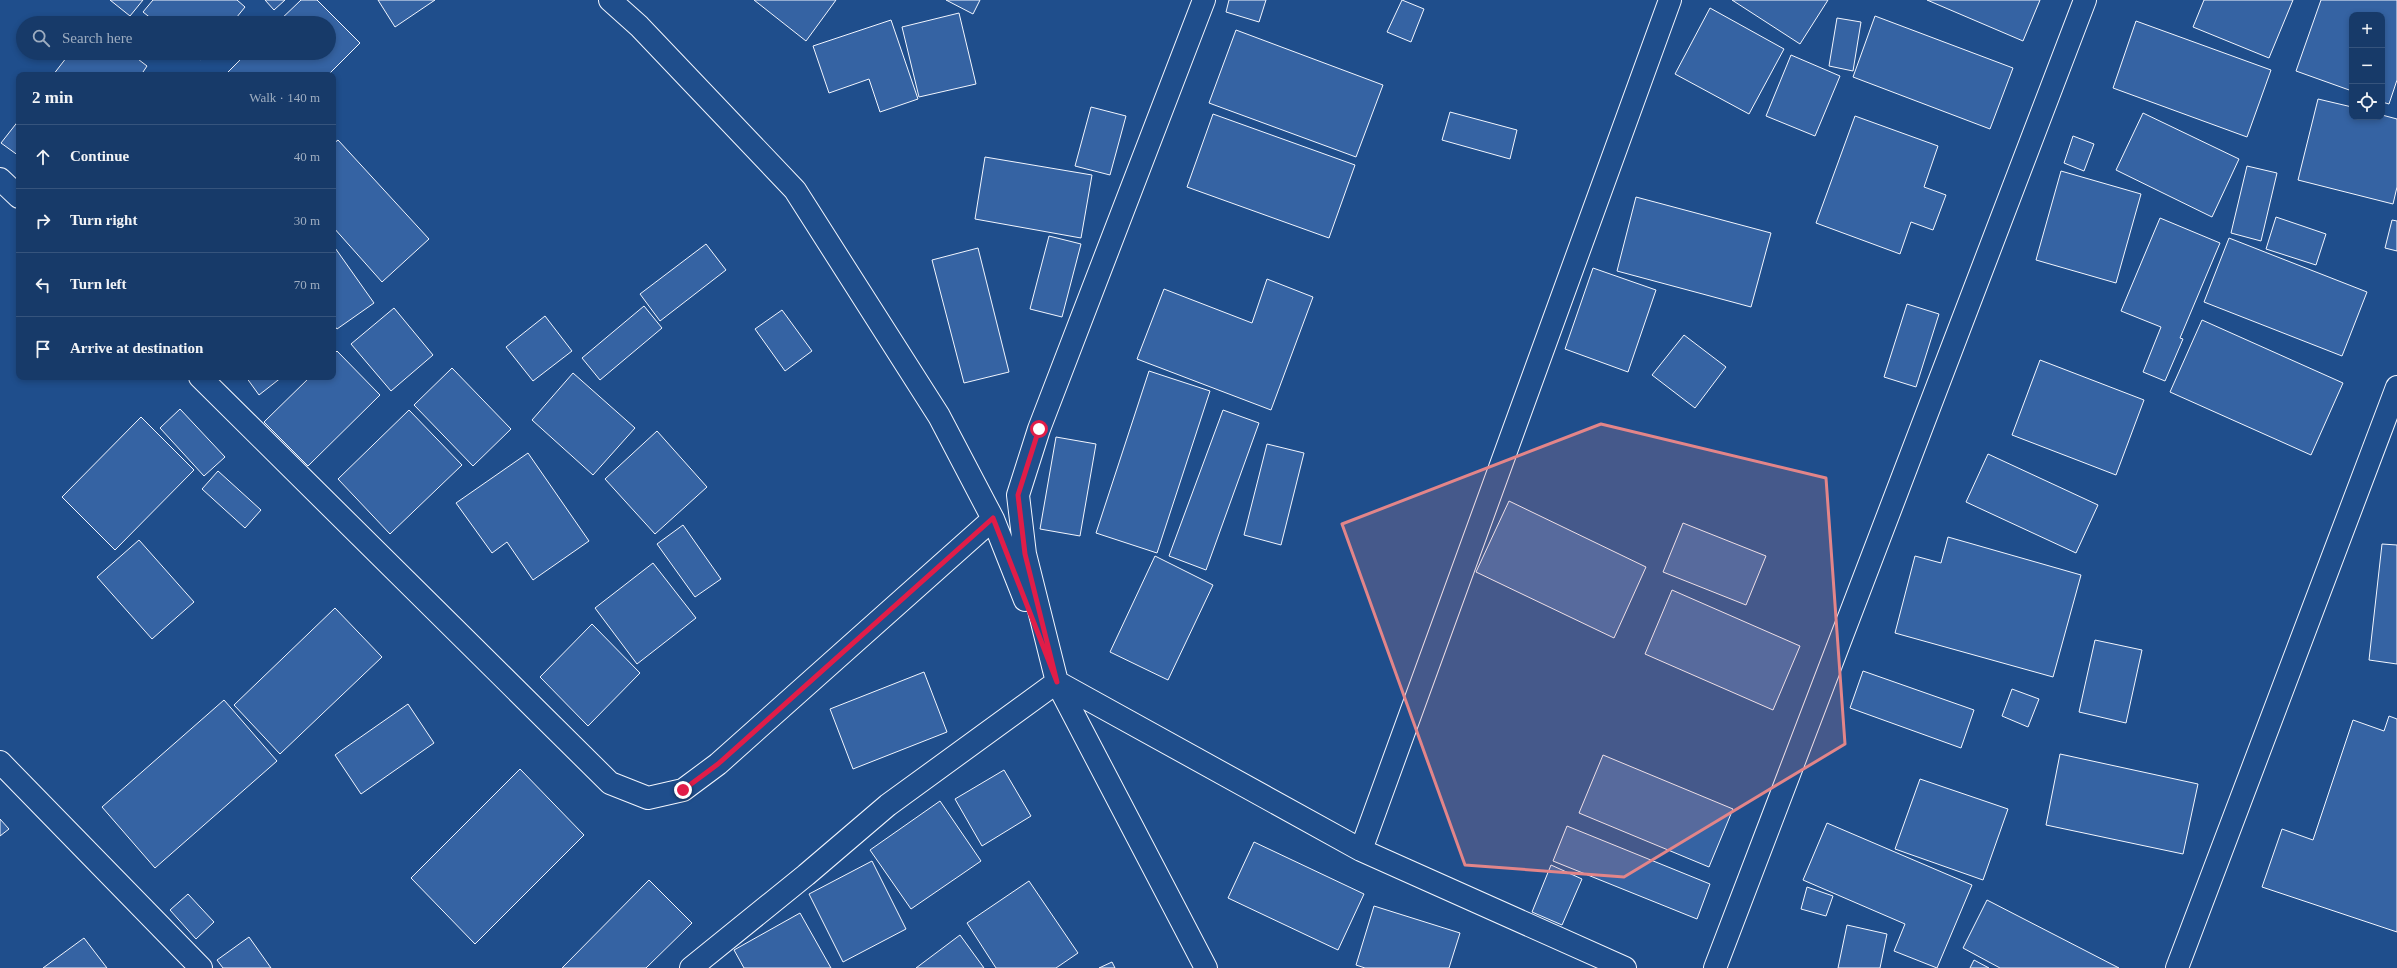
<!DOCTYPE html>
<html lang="en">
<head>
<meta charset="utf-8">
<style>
	body { margin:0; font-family:"Times New Roman",serif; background:#244571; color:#f1f3f6 }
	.controls { position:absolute; right:12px; top:12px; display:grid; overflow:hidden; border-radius:8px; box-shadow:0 2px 6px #0003 }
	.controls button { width:36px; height:36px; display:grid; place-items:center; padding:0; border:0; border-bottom:1px solid #36547d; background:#173a69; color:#f1f3f6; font:20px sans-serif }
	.stop { position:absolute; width:12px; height:12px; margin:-9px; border:3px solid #e11d48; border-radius:50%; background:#fff }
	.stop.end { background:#e11d48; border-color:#fff; box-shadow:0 1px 4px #0008 }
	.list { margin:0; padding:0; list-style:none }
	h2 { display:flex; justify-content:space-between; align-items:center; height:52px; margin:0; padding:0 16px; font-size:17px }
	h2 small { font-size:13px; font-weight:400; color:#9eadc0 }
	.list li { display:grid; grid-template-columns:26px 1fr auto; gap:12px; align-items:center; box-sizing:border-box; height:64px; padding:0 16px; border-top:1px solid #36547d }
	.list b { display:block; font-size:15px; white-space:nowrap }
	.list em { font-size:13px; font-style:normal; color:#9eadc0 }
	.icon { flex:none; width:22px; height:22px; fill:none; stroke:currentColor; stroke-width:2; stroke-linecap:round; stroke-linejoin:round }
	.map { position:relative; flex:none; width:2397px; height:968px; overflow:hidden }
	.search { position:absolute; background:#173a69; box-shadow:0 2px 6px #0003; left:16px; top:16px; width:320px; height:44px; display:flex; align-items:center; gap:10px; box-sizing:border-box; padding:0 14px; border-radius:22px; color:#9eadc0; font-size:15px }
	.panel { position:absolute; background:#173a69; box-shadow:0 2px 6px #0003; left:16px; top:72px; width:320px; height:308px; border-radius:8px }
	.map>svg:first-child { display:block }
	.building { fill:#3563a3; stroke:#f2f6ff }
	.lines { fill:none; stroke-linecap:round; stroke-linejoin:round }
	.minor-casing { stroke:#f2f6ff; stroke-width:24 }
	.minor { stroke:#1f4e8c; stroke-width:22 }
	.route { stroke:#e11d48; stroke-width:5 }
	.marked { fill:#e38589; fill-opacity:0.2; stroke:#e38589; stroke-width:3; stroke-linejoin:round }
</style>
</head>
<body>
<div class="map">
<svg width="2397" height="968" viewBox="0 0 2397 968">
	<rect width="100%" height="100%" fill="#1f4e8c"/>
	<path class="building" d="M110 0H143L130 16Z
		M153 0H237L245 7 232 23H157L143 12Z
		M265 0H285L274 10Z
		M301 0H317L360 43 328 75H225L247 53H329V23H277Z
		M378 0H435L395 27Z
		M754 0H836L806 41Z
		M946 0H980L973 14Z
		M1229 0H1266L1259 22 1226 12Z
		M1402 0 1424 9 1411 42 1387 32Z
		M1732 0H1828L1800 44Z
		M1927 0H2040L2023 41Z
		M2204 0H2293L2269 58 2193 27Z
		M2321 0H2397V80L2389 104 2382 102V15H2352V91L2296 71Z
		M1710 8 1784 49 1749 114 1675 74Z
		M959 13 976 84 919 97 902 27Z
		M1875 16 2013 68 1990 129 1853 77Z
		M1837 18 1861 22 1853 71 1829 66Z
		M891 20 918 99 880 112 869 79 829 93 813 46Z
		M2136 21 2271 70 2247 137 2113 88Z
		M1236 30 1383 85 1356 157 1209 103Z
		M70 53H130L147 66 141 75H53Z
		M193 53H207L201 60Z
		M1791 55 1840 76 1815 136 1766 116Z
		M2318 99 2352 107V117H2382V115L2397 119V187L2393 204 2298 180Z
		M1091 107 1126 116 1110 175 1075 166Z
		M1450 112 1517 130 1510 159 1442 140Z
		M2143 113 2239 159 2212 217 2116 170Z
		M1213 114 1355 165 1329 238 1187 187Z
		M1855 116 1938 146 1924 187 1946 195 1933 230 1911 222 1900 254 1816 223Z
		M19 120V156L1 143Z
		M2073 136 2094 144 2084 171 2064 163Z
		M338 140 429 239 382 282 333 227V144Z
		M985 157 1092 175 1081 238 975 219Z
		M2247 166 2277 173 2261 241 2231 233Z
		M2061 171 2141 194 2116 283 2036 260Z
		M1636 197 1771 233 1751 307 1617 271Z
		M2276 217 2326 234 2316 265 2266 249Z
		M2160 218 2220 243 2180 338 2183 339 2165 381 2143 372 2161 327 2121 311Z
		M2392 220 2397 221V251L2385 248Z
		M1049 236 1081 244 1062 317 1030 309Z
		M2229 238 2367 292 2342 356 2204 302Z
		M706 244 726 270 660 321 640 294Z
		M333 245 374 303 337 329 333 324Z
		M978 248 1009 372 964 383 932 260Z
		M1593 268 1656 290 1628 372 1565 349Z
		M1267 279 1313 297 1271 410 1137 359 1164 289 1252 323Z
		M1907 304 1939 314 1916 387 1884 377Z
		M644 306 662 328 600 380 582 358Z
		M394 308 433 355 391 391 351 344Z
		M782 310 812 351 785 371 755 329Z
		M545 316 572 351 533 381 506 347Z
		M2202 320 2343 383 2311 455 2170 392Z
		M1684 335 1726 367 1695 408 1652 375Z
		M337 351 380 395 308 466 264 422 310 377H333V355Z
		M2040 360 2144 400 2116 475 2012 435Z
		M452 368 511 429 473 466 414 405Z
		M1149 371 1210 391 1157 553 1096 533Z
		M573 373 635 428 593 475 532 420Z
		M246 377H282L259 395Z
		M180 409 225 457 204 476 160 428Z
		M409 410 462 465 390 534 338 479Z
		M1223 410 1259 423 1206 570 1169 556Z
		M141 417 194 470 115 550 62 497Z
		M657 431 707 487 655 534 605 479Z
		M1056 437 1096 444 1080 536 1040 529Z
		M1267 444 1304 453 1281 545 1244 535Z
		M528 453 589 541 533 580 507 542 492 553 456 503Z
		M1988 454 2098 505 2076 553 1966 502Z
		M218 471 261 510 245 528 202 489Z
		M1509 501 1646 567 1614 638 1476 572Z
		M1683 523 1766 556 1746 605 1663 572Z
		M683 525 721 579 695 597 657 544Z
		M1948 537 2081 575 2053 677 1895 633 1915 556 1941 563Z
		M139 540 194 602 152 639 97 577Z
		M2382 544 2397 545V664L2369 660Z
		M1155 556 1213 585 1168 680 1110 652Z
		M653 563 696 618 637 664 595 608Z
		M1672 590 1800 646 1773 710 1645 654Z
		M335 608 382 657 280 754 234 705Z
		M592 624 640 673 588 726 540 677Z
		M2095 640 2142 650 2126 723 2079 712Z
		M1863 671 1974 710 1961 748 1850 708Z
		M924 672 947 732 853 769 830 709Z
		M2012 689 2039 699 2028 727 2002 716Z
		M224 700 277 761 155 868 102 807Z
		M408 704 434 743 361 794 335 755Z
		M2389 716 2397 719V932L2262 887 2282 829 2313 840 2353 720 2384 731Z
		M2060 754 2198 784 2183 854 2046 825Z
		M1603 755 1733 809 1709 867 1579 813Z
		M520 769 584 835 475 944 411 878Z
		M1004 770 1031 816 982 846 955 799Z
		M1920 779 2008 809 1983 880 1895 849Z
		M940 801 981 861 911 909 870 850Z
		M0 819 9 829 0 836Z
		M1827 823 1972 885 1937 968 1894 951 1905 924 1803 880Z
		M1567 826 1710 884 1697 919 1553 861Z
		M1254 842 1364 894 1338 950 1228 898Z
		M872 861 906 929 843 962 809 894Z
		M1551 865 1582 879 1562 925 1532 912Z
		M649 880 692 923 646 968H562Z
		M1029 881 1078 953 1056 968H996L967 923Z
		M1807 887 1833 896 1826 916 1801 909Z
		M188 894 214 922 196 939 170 910Z
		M1987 900 2119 968H2000L1963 948Z
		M1374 906 1460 933 1449 968H1365L1356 965Z
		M800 913 831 968H744L734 950Z
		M1847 925 1887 934 1880 968H1838Z
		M960 935 984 968H916Z
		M249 937 271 968H223L217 960Z
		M84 938 107 968H43Z
		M1974 960 1989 968H1970Z
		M1112 962 1115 968H1099Z"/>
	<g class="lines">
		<g class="minor-casing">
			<path id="minor" d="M610 0 639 26 795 190 939 416 993 519 1025 600
				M1204 0 1039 429 1018 495 1025 554 1057 682 1361 850 1625 968
				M0 179 19 197
				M200 377 610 783 648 798 683 790 718 764 993 519
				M1056 681 1206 968
				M0 762 201 968
				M1361 850 1670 0
				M691 968 806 875 888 805 1057 682
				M1715 968 2085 0
				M2177 968 2397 387"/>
		</g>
		<use href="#minor" class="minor"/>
	</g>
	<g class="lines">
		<path class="route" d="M683 790 718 764 993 518 1057 682 1025 554 1018 495 1039 429"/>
	</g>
	<path class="marked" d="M1601 424 1826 478 1845 744 1624 877 1465 865 1342 524Z"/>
</svg>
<div class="controls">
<button>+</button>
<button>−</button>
<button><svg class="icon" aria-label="locate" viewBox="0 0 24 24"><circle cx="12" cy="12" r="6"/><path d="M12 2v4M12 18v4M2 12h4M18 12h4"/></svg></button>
</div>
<div class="stop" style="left:1039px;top:429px"></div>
<div class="stop end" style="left:683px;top:790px"></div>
<div class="search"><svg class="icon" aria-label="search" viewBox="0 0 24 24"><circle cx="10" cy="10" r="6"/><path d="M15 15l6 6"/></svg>Search here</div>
<section class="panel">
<h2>2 min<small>Walk · 140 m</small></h2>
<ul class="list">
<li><svg class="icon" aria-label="ahead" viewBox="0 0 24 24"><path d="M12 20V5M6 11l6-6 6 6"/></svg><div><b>Continue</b></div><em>40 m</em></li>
<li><svg class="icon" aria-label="right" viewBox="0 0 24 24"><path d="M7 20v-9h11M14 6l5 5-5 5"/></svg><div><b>Turn right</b></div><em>30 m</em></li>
<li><svg class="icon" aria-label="left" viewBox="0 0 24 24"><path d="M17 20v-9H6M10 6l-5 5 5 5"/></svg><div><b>Turn left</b></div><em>70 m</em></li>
<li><svg class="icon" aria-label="arrive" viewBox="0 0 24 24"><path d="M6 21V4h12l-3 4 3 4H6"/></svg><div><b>Arrive at destination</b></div></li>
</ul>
</section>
</div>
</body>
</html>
